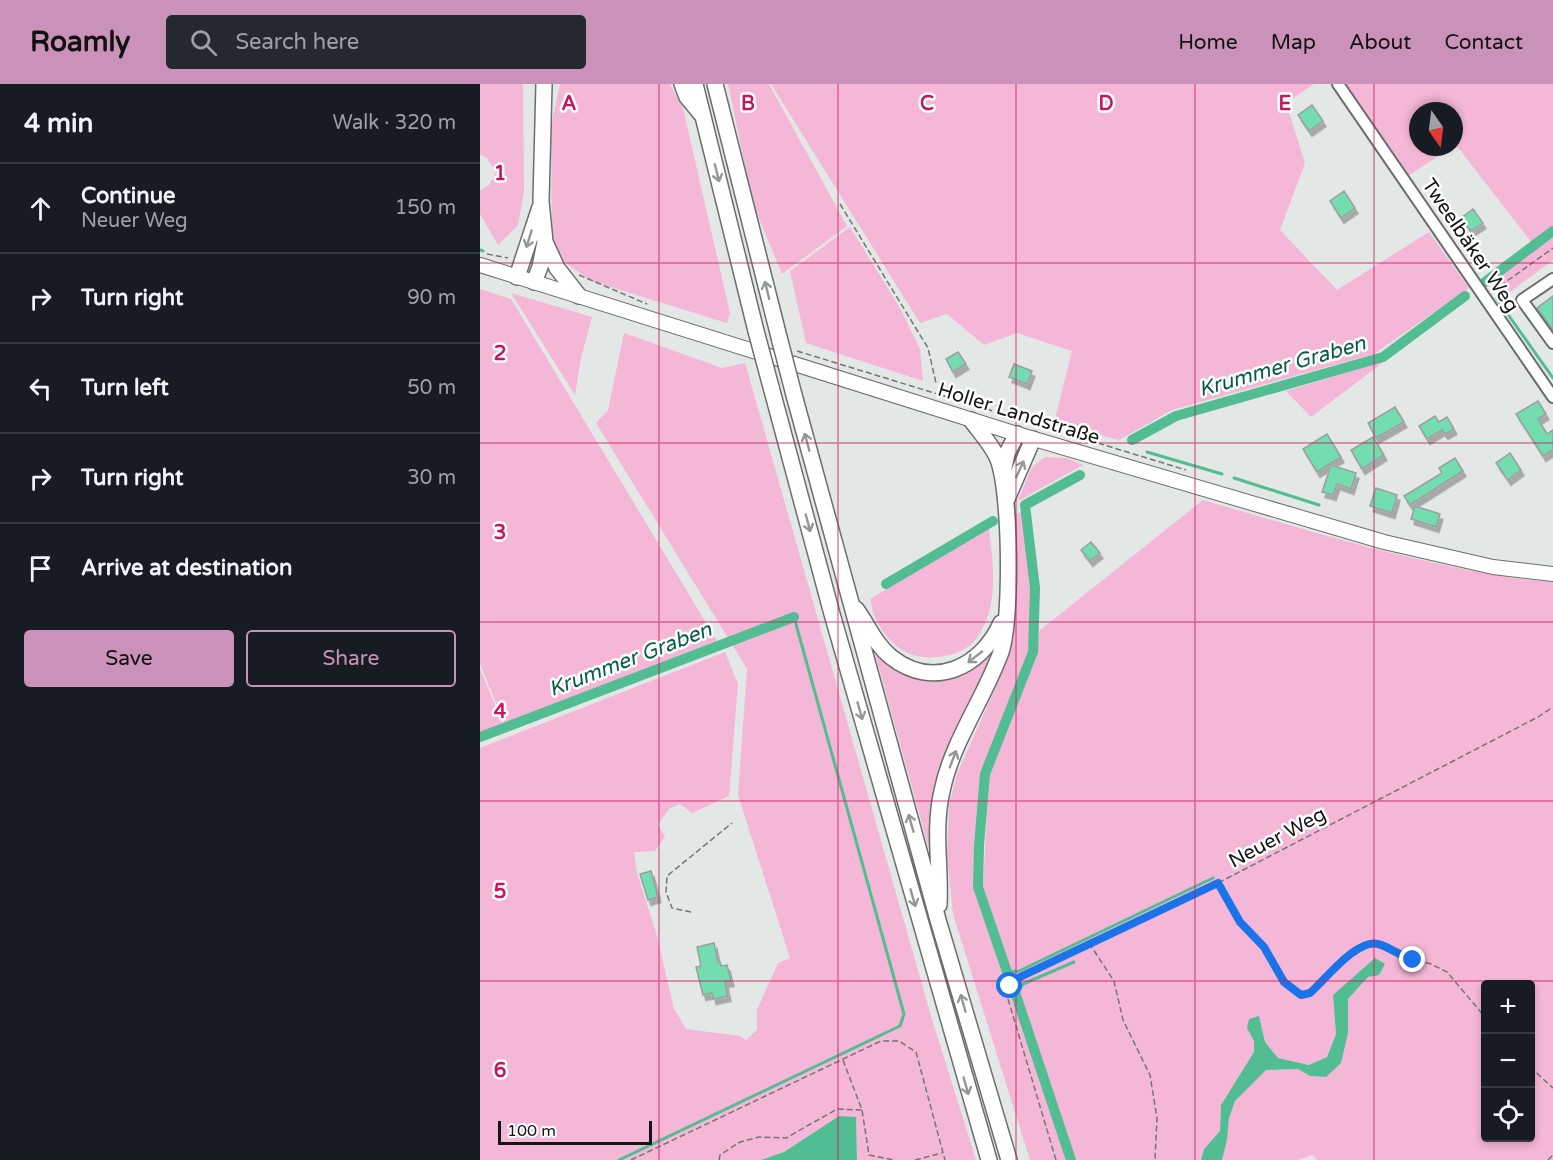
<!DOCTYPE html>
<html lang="en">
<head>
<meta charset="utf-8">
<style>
	body { margin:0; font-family:"Varela Round",sans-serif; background:#242831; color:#f1f3f6 }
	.controls { position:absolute; right:18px; bottom:18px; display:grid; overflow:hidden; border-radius:6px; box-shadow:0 3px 9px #0003 }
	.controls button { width:54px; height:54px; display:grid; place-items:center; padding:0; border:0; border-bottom:2px solid #363941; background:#171b24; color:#f1f3f6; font:30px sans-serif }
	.compass { position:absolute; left:929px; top:18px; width:54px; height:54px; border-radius:50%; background:#171b24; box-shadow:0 3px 9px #0003; rotate:166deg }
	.scale { position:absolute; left:18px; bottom:15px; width:154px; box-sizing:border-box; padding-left:6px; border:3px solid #141515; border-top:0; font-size:16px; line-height:21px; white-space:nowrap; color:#141515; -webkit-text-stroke:4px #fff; paint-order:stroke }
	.stop { position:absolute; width:18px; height:18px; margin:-14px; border:4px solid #1a73e8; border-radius:50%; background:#fff }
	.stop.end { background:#1a73e8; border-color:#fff; box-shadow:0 2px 6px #0008 }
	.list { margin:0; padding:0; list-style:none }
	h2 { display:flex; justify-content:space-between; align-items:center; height:78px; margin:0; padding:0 24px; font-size:26px }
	h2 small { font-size:20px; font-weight:400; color:#9ea1a6 }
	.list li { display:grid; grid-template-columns:39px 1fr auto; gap:18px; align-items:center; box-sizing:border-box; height:90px; padding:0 24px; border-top:2px solid #363941 }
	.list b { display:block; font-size:22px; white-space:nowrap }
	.list p { margin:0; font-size:20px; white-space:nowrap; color:#9ea1a6 }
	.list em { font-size:20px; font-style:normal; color:#9ea1a6 }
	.actions { display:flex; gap:12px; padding:18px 24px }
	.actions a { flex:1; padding:14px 0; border:2px solid #cb92b9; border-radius:6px; text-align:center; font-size:21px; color:#cb92b9 }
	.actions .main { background:#cb92b9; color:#111 }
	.icon { flex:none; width:33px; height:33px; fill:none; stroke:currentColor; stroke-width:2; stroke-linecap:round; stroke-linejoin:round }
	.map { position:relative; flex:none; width:1073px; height:1076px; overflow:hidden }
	header { display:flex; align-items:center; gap:36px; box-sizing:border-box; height:84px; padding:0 30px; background:#cb92b9; color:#111 }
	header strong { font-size:28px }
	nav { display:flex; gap:33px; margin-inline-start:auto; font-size:21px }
	.search { width:420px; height:54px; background:#242831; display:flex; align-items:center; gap:15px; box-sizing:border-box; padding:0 21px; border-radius:6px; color:#9ea1a6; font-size:22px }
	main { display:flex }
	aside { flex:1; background:#171b24 }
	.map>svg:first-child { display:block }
	.green { fill:#f5b7d7; fill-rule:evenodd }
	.water { fill:#52bd93 }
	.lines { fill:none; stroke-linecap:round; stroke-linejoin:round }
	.stream { stroke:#52bd93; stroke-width:3 }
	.canal { stroke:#52bd93; stroke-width:10 }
	.building { fill:#73dcb1; stroke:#9c9f9d; stroke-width:1.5; filter:url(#shadow) }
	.minor-casing { stroke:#6a6e6c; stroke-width:14 }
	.major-casing { stroke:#6a6e6c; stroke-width:16 }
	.highway-casing { stroke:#6a6e6c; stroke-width:18 }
	.path { stroke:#737574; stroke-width:1.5; stroke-dasharray:6 3; stroke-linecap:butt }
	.minor { stroke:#fff; stroke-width:10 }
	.major { stroke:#fff; stroke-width:14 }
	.highway { stroke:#fff; stroke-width:15 }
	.highway-bridge-casing { stroke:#6a6e6c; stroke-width:18; stroke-linecap:butt }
	.highway-bridge { stroke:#fff; stroke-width:15 }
	.oneway { stroke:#959696 }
	.route { stroke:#1a73e8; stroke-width:8 }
	.grid { fill:none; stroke:#c2185b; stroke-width:1.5; stroke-opacity:0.55 }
	.labels { text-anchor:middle; stroke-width:5; stroke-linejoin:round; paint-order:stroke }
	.street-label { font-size:20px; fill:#141515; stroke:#fff }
	.water-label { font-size:21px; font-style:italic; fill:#035d42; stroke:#fff }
	.grid-label { font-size:20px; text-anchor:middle; font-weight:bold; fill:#c2185b; stroke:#fff; stroke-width:5; stroke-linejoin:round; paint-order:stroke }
</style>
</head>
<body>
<header>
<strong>Roamly</strong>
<div class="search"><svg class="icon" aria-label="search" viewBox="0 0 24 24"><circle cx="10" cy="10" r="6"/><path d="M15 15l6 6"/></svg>Search here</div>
<nav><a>Home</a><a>Map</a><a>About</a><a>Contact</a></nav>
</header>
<main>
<aside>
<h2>4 min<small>Walk · 320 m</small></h2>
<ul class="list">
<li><svg class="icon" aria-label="ahead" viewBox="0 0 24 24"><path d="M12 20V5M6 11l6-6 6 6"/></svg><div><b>Continue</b><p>Neuer Weg</p></div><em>150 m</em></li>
<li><svg class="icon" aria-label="right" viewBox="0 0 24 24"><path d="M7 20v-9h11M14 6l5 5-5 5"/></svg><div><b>Turn right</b></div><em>90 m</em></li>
<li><svg class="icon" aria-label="left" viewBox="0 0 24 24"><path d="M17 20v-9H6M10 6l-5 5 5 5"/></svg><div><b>Turn left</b></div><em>50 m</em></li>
<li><svg class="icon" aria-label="right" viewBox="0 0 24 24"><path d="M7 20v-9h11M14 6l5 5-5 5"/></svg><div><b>Turn right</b></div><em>30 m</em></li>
<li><svg class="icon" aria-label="arrive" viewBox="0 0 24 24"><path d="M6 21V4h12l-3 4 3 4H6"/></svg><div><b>Arrive at destination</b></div></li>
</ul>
<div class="actions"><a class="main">Save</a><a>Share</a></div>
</aside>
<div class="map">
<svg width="1073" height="1076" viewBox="0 0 1073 1076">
	<defs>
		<filter id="shadow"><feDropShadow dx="3" dy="5.5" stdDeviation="0" flood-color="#0004"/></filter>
	</defs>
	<rect width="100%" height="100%" fill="#e3e7e5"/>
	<path class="green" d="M0 0H43L44 107 38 141 18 161 0 130V107L9 101 16 89 7 74 0 71Z
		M80 0H190L203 24 250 229 247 239 111 197 79 174 72 159 71 43Z
		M248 0H289L367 142 302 190 273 120Z
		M291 0H834L806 19 825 79 800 146 857 206 949 148 989 204 894 270 692 326 639 356 574 339 592 267 537 249 504 261 467 230 440 239Z
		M864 0H1073V143L1052 159 976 61 974 62V27H938V63H972L928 92Z
		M370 143 420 224 440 265 443 297 326 259 310 187Z
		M1073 153V176L1022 214 1010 198Z
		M0 205 31 215 237 557 24 639 0 580Z
		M31 209 112 233 101 274 95 311Z
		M144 249 242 284 265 279 451 932 496 1076H377L376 1034 359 1032 304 1068 281 1076H0V664L245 568 258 600 249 712 212 729 200 720 190 724 178 740 185 753 175 767 154 768 157 789 177 852 194 925 206 945 260 952 266 956 277 946V926L298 879 310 874 258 711 267 585 116 339 128 326Z
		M905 277 831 333 806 307Z
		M565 373 586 374 603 381 538 417 552 383Z
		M723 416C806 440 889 466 974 483 1007 490 1039 496 1073 498V1076H837L833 1071 818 1076H742L747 1056 749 1034 755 1016 786 986 818 985 830 992 846 993 868 949V915L888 893 905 880 853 911 856 950 847 973 830 981 798 974 785 958 779 933 767 944 774 957V968L741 1021 740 1047 724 1065 721 1076H595L503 804 509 690 557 572 559 547ZM1005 900H1050V1054H1005Z
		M544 427 552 504 548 569 501 691 494 802 521 886 532 905 588 1076H550L473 830 467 772 469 721 477 690 523 587 534 545 537 485 535 430Z
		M509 444C513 481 520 522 496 555 490 564 474 571 464 572 434 578 411 565 397 537 393 531 392 522 390 515Z
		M514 563 452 740 451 772 394 566 444 593Z
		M0 585 23 640 0 649Z"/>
	<path class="water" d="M895 874 905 880 899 891 888 893 868 915V949L861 979 846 993 830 992 818 985 786 986 755 1017 749 1034 747 1056 742 1076H721L724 1065 740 1047 741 1021 774 968V957L767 944 769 935 779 932 785 958 798 974 829 981 847 973 856 950 853 911Z
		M359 1032 376 1033 377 1076H281L304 1068Z"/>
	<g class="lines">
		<path class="stream" d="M0 166 3 167
			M1017 215 1073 294
			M667 368 742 390
			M754 394 839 421
			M527 888 539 887 733 794
			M536 911 543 900 594 878
			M139 1076 420 942 424 930 314 533"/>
		<path class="canal" d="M1005 198 1073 147
			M652 356 696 332 903 273 985 212
			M406 500 513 437
			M0 653 314 533
			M527 888 498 803 499 762 505 690 553 568 555 504 545 421 600 391
			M536 911 591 1076"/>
	</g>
	<path class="building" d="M832 21 843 37 829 47 818 31Z
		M864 107 875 124 861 134 850 117Z
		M993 125 1003 139 991 147 981 134Z
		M1073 212V246L1057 224Z
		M478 268 486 280 473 288 466 275Z
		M534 280 552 287 547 300 529 293Z
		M1058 317 1066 330 1058 335 1067 350 1073 346V366L1063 372 1036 330Z
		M915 323 924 338 896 354 888 339Z
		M955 332 959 338 967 333 974 345 965 350 962 346 947 355 939 342Z
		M847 350 861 373 837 388 823 365Z
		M893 353 904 371 882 385 871 366Z
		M1030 369 1041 386 1028 396 1016 379Z
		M975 374 983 387 930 421 924 412 962 389 959 384Z
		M851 381 876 389 871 405 857 400 853 411 842 408Z
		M896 404 917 411 912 429 890 422Z
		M935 422 960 430 956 443 931 435Z
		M611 458 620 469 610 477 601 466Z
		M171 787 178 813 168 816 160 790Z
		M234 859 238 878H240L241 882 247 881 251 897 245 898 248 912 233 915 232 909 223 911 216 883 221 882 217 863Z"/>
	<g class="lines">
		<g class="minor-casing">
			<path id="minor" d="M858 0 1073 313
				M1073 195 1042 216 1073 259"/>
		</g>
		<g class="major-casing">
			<path id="major" d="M0 181 537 350 904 458 1013 483 1073 490"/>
		</g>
		<g class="highway-casing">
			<path id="highway" d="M202 0 207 13 221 30
				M215 0 276 247
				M235 0 300 257
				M65 158 77 184 99 212
				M37 193 60 123
				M54 198 60 183 65 158 61 117 64 0
				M291 303 352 530 509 1076
				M314 311 458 836 529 1076
				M523 389 527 369 537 350
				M527 415 553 355
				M376 525C388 541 395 560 411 573 453 606 501 584 521 539
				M459 821C461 782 453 746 462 707 472 658 504 615 521 568 532 536 531 403 517 373 511 360 500 348 491 336"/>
		</g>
		<path class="path" d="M360 120 448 264 456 299
			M7 170 28 174
			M99 191 167 220
			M1013 207 1073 164
			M317 267 706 386
			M738 800 760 838 784 863 804 898 821 911 829 909 874 867 886 860 897 859 917 871 951 880 967 888 1005 933
			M211 828 192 824 186 808 187 792 252 739
			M609 859 634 897 643 936 670 991 677 1034 675 1076
			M363 976 382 1026 389 1071 414 1076
			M1050 983 1073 1004
			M151 1076 401 957H419L436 968 465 1076
			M239 1076 240 1071 260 1058 279 1053 306 1054 357 1025 382 1026
			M435 1076 462 1069
			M576 1076 528 915 530 902 540 893 609 859 738 799 1058 633 1073 623
			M1068 1076 1073 1071"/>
		<use href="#minor" class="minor"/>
		<use href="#major" class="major"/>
		<use href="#highway" class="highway"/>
		<g class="highway-bridge-casing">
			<path id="highway-bridge" d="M276 247 291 303
				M300 257 314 311"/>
		</g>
		<use href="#highway-bridge" class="highway-bridge"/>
	</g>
	<defs><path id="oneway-shaft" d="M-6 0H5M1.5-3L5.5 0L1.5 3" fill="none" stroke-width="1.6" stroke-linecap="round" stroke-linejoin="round" transform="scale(1.5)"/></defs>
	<g class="oneway">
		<use href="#oneway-shaft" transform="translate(237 89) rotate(76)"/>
		<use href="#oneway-shaft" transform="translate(49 155) rotate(107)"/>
		<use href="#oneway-shaft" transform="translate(287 206) rotate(-104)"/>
		<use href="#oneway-shaft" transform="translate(327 358) rotate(-105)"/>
		<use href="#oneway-shaft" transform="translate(540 385) rotate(-65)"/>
		<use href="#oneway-shaft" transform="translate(328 439) rotate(75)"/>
		<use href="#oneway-shaft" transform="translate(495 573) rotate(142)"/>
		<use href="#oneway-shaft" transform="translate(380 627) rotate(74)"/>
		<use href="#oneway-shaft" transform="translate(473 675) rotate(-69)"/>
		<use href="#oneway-shaft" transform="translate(431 739) rotate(-106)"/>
		<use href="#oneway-shaft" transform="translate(433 814) rotate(74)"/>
		<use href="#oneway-shaft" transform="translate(483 919) rotate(-106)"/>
		<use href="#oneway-shaft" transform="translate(486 1002) rotate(74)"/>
	</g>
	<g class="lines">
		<path class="route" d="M530 902 540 893 738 799 760 838 784 863 804 898 821 911 830 909C844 897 877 854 898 860 907 862 921 872 933 876"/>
	</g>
	<path class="grid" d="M179 0V1076M358 0V1076M536 0V1076M715 0V1076M894 0V1076M0 179H1073M0 359H1073M0 538H1073M0 717H1073M0 897H1073"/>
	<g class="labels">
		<g class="street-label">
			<text transform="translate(991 161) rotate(56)" y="7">Tweelbäker Weg</text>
			<text transform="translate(539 329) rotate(17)" y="7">Holler Landstraße</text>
			<text transform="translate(797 753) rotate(-28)" y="7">Neuer Weg</text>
		</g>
		<g class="water-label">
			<text transform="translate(802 282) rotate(-16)" y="7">Krummer Graben</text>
			<text transform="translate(150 575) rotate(-21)" y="7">Krummer Graben</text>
		</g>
	</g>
	<g class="grid-label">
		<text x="89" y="26">A</text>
		<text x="268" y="26">B</text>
		<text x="447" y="26">C</text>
		<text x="626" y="26">D</text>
		<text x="805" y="26">E</text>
		<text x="20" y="96">1</text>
		<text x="20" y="276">2</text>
		<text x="20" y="455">3</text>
		<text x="20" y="634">4</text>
		<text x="20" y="814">5</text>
		<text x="20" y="993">6</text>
	</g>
</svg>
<div class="controls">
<button>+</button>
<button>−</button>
<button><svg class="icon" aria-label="locate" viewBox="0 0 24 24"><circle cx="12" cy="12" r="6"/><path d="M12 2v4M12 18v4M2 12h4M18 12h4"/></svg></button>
</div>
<svg class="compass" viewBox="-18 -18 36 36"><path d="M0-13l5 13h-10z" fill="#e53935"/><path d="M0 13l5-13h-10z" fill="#9ea1a6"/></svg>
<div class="scale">100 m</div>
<div class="stop" style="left:530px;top:902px"></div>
<div class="stop end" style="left:933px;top:876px"></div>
</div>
</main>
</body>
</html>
